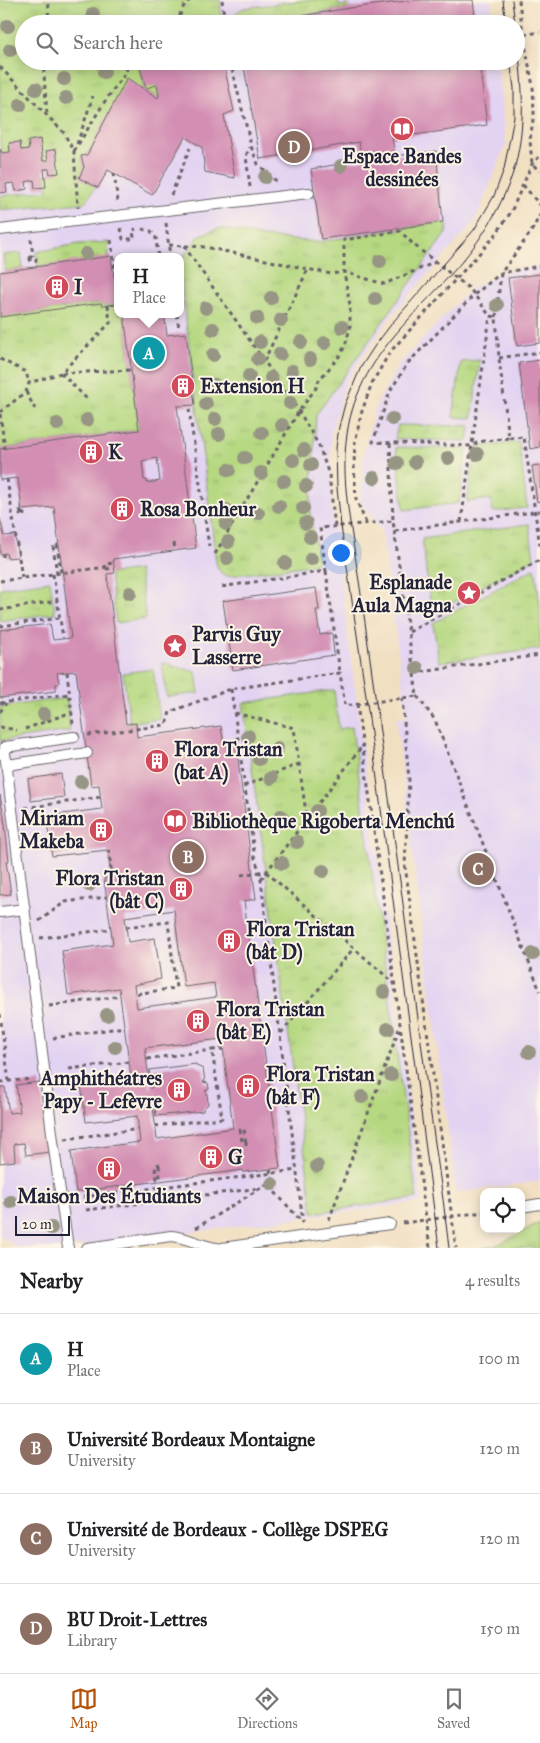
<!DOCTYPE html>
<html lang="en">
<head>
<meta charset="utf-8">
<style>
	body { margin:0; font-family:"IM FELL Great Primer",serif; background:#f2f2f2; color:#202124 }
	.controls { position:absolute; right:15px; bottom:15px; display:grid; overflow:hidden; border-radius:10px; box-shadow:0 2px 12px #0003 }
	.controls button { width:45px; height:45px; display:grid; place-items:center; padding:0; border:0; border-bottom:1px solid #e0e0e0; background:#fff; color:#202124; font:25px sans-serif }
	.scale { position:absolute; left:15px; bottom:12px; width:55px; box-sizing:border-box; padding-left:5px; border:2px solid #22223b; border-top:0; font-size:14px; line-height:18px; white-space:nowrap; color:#22223b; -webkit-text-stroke:4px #fcf5e5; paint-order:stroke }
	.you { position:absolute; left:340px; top:552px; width:18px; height:18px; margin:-12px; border:4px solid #fff; border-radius:50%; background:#1a73e8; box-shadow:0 0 0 8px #1a73e833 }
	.badge { display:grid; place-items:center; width:32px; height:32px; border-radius:50%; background:#b45309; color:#fff; font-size:16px; font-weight:700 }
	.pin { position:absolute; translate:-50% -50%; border:2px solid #fff; box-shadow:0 1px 5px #0006 }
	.popup { position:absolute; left:114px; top:253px; width:70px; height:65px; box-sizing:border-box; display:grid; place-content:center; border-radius:10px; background:#fff; filter:drop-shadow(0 1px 4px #0005); font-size:16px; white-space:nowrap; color:#757577 }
	.popup b { font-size:19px; color:#202124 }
	.popup::after { content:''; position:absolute; left:50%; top:100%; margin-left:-10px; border:10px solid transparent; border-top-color:#fff }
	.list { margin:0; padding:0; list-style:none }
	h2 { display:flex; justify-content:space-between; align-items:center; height:65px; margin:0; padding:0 20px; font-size:21px }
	h2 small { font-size:16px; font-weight:400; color:#757577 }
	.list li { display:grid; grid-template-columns:32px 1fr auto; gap:15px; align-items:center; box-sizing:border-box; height:90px; padding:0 20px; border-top:1px solid #e0e0e0 }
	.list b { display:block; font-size:19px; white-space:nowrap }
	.list p { margin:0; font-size:16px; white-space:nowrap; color:#757577 }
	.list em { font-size:16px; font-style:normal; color:#757577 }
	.icon { flex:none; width:28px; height:28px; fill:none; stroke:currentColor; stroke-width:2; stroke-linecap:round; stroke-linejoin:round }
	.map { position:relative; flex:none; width:540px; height:1248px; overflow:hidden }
	.search { position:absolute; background:#fff; box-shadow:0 2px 12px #0003; left:15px; right:15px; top:15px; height:55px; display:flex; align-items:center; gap:12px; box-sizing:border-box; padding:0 18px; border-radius:28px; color:#757577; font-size:19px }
	.sheet { height:425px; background:#fff }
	nav { display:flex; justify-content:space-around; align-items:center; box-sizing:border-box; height:70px; border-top:1px solid #e0e0e0; background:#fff; font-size:14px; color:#757577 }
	nav a { display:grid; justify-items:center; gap:2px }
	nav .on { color:#b45309 }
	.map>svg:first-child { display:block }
	.built { fill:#e3d3f2; fill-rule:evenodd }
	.grass { fill:url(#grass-tufts); stroke:#6c7d5e }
	.building { fill:#d38eb3; fill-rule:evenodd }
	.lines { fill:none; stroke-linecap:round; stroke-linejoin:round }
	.lane-casing { stroke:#6a646a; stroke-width:12 }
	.path { stroke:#6a646a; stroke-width:3; stroke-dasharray:4 4; stroke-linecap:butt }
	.lane { stroke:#fff; stroke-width:10 }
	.tram { stroke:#22223b; stroke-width:1 }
	.tree { fill:#979583 }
	.labels { text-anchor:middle; stroke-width:4; stroke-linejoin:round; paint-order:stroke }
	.poi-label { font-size:20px; font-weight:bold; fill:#22223b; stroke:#fcf5e5; text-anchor:start }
</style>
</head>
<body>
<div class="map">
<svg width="540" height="1248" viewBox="0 0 540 1248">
	<defs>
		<pattern id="grass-tufts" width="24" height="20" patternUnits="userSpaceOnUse" patternTransform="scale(1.25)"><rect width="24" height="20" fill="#b5d880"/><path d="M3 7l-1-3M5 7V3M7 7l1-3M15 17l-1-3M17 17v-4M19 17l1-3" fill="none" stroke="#9bb970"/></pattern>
	</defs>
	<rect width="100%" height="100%" fill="#fcf5e5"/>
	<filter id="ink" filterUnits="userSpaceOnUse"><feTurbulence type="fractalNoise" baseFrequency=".02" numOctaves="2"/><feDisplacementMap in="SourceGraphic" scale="10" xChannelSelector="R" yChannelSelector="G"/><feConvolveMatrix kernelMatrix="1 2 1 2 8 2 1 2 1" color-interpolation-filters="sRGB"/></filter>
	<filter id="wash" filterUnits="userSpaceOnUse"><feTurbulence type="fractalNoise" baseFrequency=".0096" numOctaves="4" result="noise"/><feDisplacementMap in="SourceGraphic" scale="20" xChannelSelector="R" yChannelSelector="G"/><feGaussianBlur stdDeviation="1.12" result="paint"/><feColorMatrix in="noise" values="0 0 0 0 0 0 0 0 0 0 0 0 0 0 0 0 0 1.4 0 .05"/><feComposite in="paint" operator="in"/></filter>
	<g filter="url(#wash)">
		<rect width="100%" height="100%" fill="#f1dfc1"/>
		<path class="built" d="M0 0H491L493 24H24V61H497L506 144 475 221 392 315 346 381 331 432 332 511 422 1202 66 1248H19L0 1235ZM118 257H180V314H118Z
			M540 266V1181L456 1193 396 719 407 717 382 531 360 501 364 452 376 406 400 363 470 289 501 273Z"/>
		<path class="grass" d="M0 0H220L222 24H214L212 16 191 18 192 24H24V61H138L145 87 157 85 159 96 158 98 127 79 87 155 81 157 84 167 96 187 84 203 0 210V196L48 190 45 175 59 172 56 150 47 151 48 160 43 161 39 139 28 141 29 149 21 150 20 142 9 143 10 152 2 153 0 145Z
			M305 0H338L339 6 349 5 350 8 244 24H235C233 15 236 11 244 8Z
			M443 222 448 225 446 233 316 415 310 515 318 561 311 565 229 576C214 574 216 557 214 545L180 273 182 258 200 235 220 228 263 237 317 242Z
			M108 242 109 257 38 267 36 252 78 244Z
			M21 253 23 269 5 271 3 255Z
			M116 298H118V314H124L139 430 0 449V317L101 303 102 306 116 304Z
			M480 360 472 418 453 417 461 362Z
			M398 425 470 426 468 441 395 439Z
			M519 442 527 508 493 512 491 499 467 502 476 447Z
			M396 447 467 449 459 503 404 510Z
			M529 524 534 559 432 614 422 539Z
			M535 568 540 605V649L439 662 433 623Z
			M139 570 146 619 116 623 110 574Z
			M50 581 55 613 0 621V588Z
			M162 663 196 672 199 693 167 697Z
			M153 669 160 719 130 723 123 673Z
			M334 690 339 729 352 727 417 1198 313 1213 243 703Z
			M67 698 70 731 0 741V707Z
			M540 1222V1248H480C502 1247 520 1232 540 1222Z"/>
		<g id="blocks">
			<path class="building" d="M415 0H473L476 24H252L350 8Z
				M212 16 214 24H192L191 18Z
				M138 61H223L234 111 224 115 235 178 205 172 202 147 185 137 152 195 108 170 98 188 79 178 84 167 81 156 87 155 127 78 158 98 159 96 157 85 146 88Z
				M243 61H479L487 125 392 138 395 156 436 151 443 222 321 239 311 169 362 160 359 142 260 159Z
				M40 139 43 161 48 160 46 151 56 149 59 173 50 174 49 169H44L46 187 35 188 34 180 26 182 27 189 16 191 14 183 6 184 7 192 0 193V149L2 153 10 152 9 143 20 142 21 150 29 149 28 141Z
				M111 256 114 276 118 275 116 304 102 306 101 303 0 317V272Z
				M540 274V343L517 346 508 278Z
				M124 314H164L167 335 186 333 195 405 177 406 196 548 113 559 115 573 107 574 126 724 136 723 137 737 221 726 224 746 236 744 256 899 244 901 280 1168 243 1172V1170L76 1192 71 1151 140 1142 137 1116 86 1122 81 1085 131 1077 119 988 68 995 62 951 113 944 104 879 111 877 108 850 52 856 46 816 102 809 99 785 91 786 76 671 57 673 59 683 56 684V691L0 698V630L50 624 53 640 71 638 54 507 22 510 18 478 0 480V449L139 430ZM157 458 160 481 147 483V480H144L142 461ZM174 910 184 987 214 983 216 997 137 1008 134 985 161 979 155 938 128 942 125 917ZM222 1039 233 1128 157 1139 152 1099H154L156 1116 203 1111V1109L208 1104 207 1092 205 1091 209 1089 208 1083 203 1082 205 1081 203 1069 197 1066 196 1064 149 1070 152 1087 150 1088 145 1048Z
				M540 360V447L530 449 519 363Z
				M540 465V501L537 502 532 466Z
				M0 518 4 536 15 535 18 557 7 558 6 553 0 554Z
				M316 588 319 610H316L320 635 332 633 334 655 233 670 223 601Z
				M61 774 64 797 31 801 28 779Z
				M0 795 5 824 9 861H6L11 894 0 895Z
				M40 1082 50 1152 26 1155 24 1143 14 1144 15 1161 0 1163V1087H5L9 1113 20 1112 16 1085Z"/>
		</g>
	</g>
	<g filter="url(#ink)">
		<use href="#blocks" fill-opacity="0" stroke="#6a646a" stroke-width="1"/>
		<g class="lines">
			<g class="lane-casing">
				<path id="lane" d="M0 230 309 193
					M5 753 53 1141 68 1248
					M1 754 5 753V747L74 737
					M7 765 87 753
					M0 912 25 909
					M521 1207 540 1204
					M87 1248 171 1236C187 1237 201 1246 217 1248
					M222 1248 390 1224"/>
			</g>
			<path class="path" d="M222 0 225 24
				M519 0 523 35 533 86 534 113 530 140 532 164 540 171
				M48 24 49 0
				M179 24C179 14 182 6 190 0
				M516 36 540 32
				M43 61 47 115
				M230 61 252 149 258 164 278 183
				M231 66 243 64
				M0 67 64 133 74 152 78 208
				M77 144 93 96
				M74 151 107 98 125 74 130 61
				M114 173 118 202
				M523 185 540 205
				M250 187 246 156 250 147
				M171 195 190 148
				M166 223 170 257
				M121 228 123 239H134L133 230 136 229
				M142 229 151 231 156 238 158 257
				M31 239 33 256
				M111 240 116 275
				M169 245 205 247 331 274 344 272V240L400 231 414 245 470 289 490 316 496 317 499 358 509 438 524 437 540 546
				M184 246 299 411 319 446 329 475 335 527
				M30 259a3 3 0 1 1 6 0a3 3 0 1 1-6 0Z
				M177 314 179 329
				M496 317 501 273 531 232 540 215
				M499 358 540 352
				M0 359 26 372 29 383
				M264 361 308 269
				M61 373 88 400
				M62 373 131 370
				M26 392 35 409
				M189 409 209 546
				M0 412 26 392 29 383 61 373 110 323 108 305
				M0 414 5 449
				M509 438 478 442 472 446 373 442 390 391 408 363 474 295 501 273 540 266
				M390 443 393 521
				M7 479 22 578
				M21 513 19 507H22
				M22 513 24 514 23 517 20 515Z
				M461 522 490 316
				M366 523 356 499 354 464 355 443 361 414 372 383 390 352 494 237 511 212 532 164 540 156
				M395 531 540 511
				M174 543 175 550
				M3 554V557
				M215 554 299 411 316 388 319 380 338 358 345 346 350 328V305L344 272 384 284 436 262
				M106 569 105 564 114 563
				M106 569 114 568
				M326 571 340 673
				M53 574 63 638
				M57 574 53 546 57 545 61 573
				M0 581 106 567
				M0 610 57 601
				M0 626 60 618
				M409 632 540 560
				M67 672 73 724
				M414 673 540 655
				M231 689 255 859 260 872 303 1222
				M417 696 435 720 540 991
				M402 698 409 780 405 865 456 1248
				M0 703 69 694
				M357 704 430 1248
				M0 712 6 703
				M235 713 294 728 307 820
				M0 727 17 730
				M25 729 72 712
				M195 729V730
				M88 735 166 725 170 712 231 689 340 673 345 706 417 696 393 521 320 528 326 571 221 587
				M244 786 299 764
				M25 808 101 797
				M109 850 112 877
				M266 872 394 983
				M241 875 260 872
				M261 879 363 745
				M39 921 65 902 107 897
				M126 927 168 922 176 988 135 994
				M40 938 111 929
				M49 1006 120 996
				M0 1014 9 1082
				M281 1033 354 948
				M53 1038 125 1027
				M147 1059 212 1050
				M69 1069 129 1062
				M0 1082 32 1079
				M155 1126 222 1118 212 1050 223 1049
				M65 1139 139 1129
				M246 1145V1141H242L240 1130 244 1129 246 1145
				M158 1163 159 1166 155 1167 157 1179H160L159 1164
				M270 1169 274 1191 303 1223
				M75 1198 297 1170
				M86 1210 261 1188
				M329 1220 400 1026
				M403 1223 484 1212
				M196 1228 272 1181"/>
			<use href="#lane" class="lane"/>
			<path class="tram" d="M503 0 506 24
				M512 0 515 24
				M439 1248 367 703 341 526 337 488 336 448 339 427 345 404 361 367 374 347 393 322 474 230 494 196 504 169 514 117V88L510 61
				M449 1248C442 1184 431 1121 423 1057 407 934 391 811 374 688 368 644 362 599 355 555 349 515 341 474 347 434 360 344 436 304 482 235 496 214 508 190 515 166 527 121 522 77 516 32"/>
		</g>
		<g class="tree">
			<circle cx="93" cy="14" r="7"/>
			<circle cx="8" cy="26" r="7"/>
			<circle cx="10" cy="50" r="7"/>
			<circle cx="104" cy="72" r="7"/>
			<circle cx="64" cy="79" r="7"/>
			<circle cx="36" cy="89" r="7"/>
			<circle cx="66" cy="98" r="7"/>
			<circle cx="20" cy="105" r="7"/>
			<circle cx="341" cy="166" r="7"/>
			<circle cx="265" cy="177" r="7"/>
			<circle cx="86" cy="254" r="7"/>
			<circle cx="380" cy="261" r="7"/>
			<circle cx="271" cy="298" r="7"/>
			<circle cx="375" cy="299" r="7"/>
			<circle cx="497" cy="305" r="7"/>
			<circle cx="206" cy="308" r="7"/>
			<circle cx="257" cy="318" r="7"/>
			<circle cx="281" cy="320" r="7"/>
			<circle cx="342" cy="327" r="7"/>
			<circle cx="213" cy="329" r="7"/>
			<circle cx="260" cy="342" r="7"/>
			<circle cx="301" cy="342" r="7"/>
			<circle cx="325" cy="343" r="7"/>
			<circle cx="280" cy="354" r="7"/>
			<circle cx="213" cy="355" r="7"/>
			<circle cx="258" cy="359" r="7"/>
			<circle cx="310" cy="359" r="7"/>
			<circle cx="292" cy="371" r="7"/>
			<circle cx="249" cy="376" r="7"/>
			<circle cx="271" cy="378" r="7"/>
			<circle cx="214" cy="385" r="7"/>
			<circle cx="290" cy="403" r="7"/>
			<circle cx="206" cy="404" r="7"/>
			<circle cx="215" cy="419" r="7"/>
			<circle cx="392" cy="419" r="7"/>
			<circle cx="87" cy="420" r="7"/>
			<circle cx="57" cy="424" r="7"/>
			<circle cx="282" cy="425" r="7"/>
			<circle cx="262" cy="433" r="7"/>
			<circle cx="219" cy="434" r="7"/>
			<circle cx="304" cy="450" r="7"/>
			<circle cx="477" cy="454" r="7"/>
			<circle cx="245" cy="458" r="7"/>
			<circle cx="448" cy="458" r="7"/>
			<circle cx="293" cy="460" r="7"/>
			<circle cx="415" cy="462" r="7"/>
			<circle cx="397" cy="463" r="7"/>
			<circle cx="311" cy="465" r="7"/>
			<circle cx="229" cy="470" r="7"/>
			<circle cx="261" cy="473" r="7"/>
			<circle cx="374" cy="478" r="7"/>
			<circle cx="284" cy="481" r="7"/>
			<circle cx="306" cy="486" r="7"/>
			<circle cx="279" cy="506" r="7"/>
			<circle cx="303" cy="508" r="7"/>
			<circle cx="226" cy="510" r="7"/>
			<circle cx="258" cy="513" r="7"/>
			<circle cx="306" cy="523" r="7"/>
			<circle cx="226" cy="524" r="7"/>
			<circle cx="310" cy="537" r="7"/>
			<circle cx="228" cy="542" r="7"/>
			<circle cx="227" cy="558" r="7"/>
			<circle cx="311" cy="559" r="7"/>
			<circle cx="285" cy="563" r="7"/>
			<circle cx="130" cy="593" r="7"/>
			<circle cx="417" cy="668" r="7"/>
			<circle cx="44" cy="714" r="7"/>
			<circle cx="248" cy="736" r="7"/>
			<circle cx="277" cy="748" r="7"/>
			<circle cx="259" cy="759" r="7"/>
			<circle cx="271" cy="778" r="7"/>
			<circle cx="81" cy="782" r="7"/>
			<circle cx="317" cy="811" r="7"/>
			<circle cx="281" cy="816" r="7"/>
			<circle cx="297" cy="842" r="7"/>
			<circle cx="282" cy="863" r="7"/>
			<circle cx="323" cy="871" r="7"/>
			<circle cx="89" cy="885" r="7"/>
			<circle cx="533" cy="954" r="7"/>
			<circle cx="384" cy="992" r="7"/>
			<circle cx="107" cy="1015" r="7"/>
			<circle cx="388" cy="1029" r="7"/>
			<circle cx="115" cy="1047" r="7"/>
			<circle cx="529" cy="1052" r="7"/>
			<circle cx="391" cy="1075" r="7"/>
			<circle cx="362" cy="1097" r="7"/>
			<circle cx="317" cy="1166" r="7"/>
			<circle cx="272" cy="1184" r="7"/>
			<circle cx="11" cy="1202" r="7"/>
			<circle cx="51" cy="1228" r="7"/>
		</g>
	</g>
	<defs>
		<g id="library-disc" transform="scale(1.25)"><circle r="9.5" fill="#d1495b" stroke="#fcf5e5"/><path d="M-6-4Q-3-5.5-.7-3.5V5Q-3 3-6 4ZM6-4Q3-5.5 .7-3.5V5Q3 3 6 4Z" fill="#fff"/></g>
		<g id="building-disc" transform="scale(1.25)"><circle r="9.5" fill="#d1495b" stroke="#fcf5e5"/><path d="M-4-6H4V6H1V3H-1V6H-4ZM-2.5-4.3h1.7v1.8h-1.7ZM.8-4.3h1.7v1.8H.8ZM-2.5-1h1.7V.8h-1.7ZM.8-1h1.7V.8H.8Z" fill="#fff"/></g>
		<g id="sight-disc" transform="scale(1.25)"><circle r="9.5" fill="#d1495b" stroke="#fcf5e5"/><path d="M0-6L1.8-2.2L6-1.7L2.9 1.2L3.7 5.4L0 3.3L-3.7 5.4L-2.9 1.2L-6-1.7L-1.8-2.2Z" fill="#fff"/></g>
	</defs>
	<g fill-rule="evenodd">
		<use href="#library-disc" x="402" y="129"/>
		<use href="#building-disc" x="57" y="287"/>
		<use href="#building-disc" x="183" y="386"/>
		<use href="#building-disc" x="91" y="452"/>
		<use href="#building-disc" x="122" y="509"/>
		<use href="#sight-disc" x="469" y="593"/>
		<use href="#sight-disc" x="175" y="646"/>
		<use href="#building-disc" x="157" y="761"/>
		<use href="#library-disc" x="175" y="821"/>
		<use href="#building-disc" x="101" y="830"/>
		<use href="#building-disc" x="181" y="889"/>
		<use href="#building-disc" x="229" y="941"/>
		<use href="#building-disc" x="198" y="1021"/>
		<use href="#building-disc" x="248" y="1086"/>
		<use href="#building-disc" x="179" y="1090"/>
		<use href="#building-disc" x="211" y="1157"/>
		<use href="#building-disc" x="109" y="1169"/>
	</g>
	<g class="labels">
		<g class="poi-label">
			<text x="402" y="163" text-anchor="middle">Espace Bandes<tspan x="402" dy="23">dessinées</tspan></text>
			<text x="74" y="294">I</text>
			<text x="200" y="393">Extension H</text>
			<text x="108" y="459">K</text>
			<text x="140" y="516">Rosa Bonheur</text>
			<text x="452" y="589" text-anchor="end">Esplanade<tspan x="452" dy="23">Aula Magna</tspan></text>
			<text x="192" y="641">Parvis Guy<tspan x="192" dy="23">Lasserre</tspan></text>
			<text x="174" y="756">Flora Tristan<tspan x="174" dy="23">(bat A)</tspan></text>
			<text x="84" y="825" text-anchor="end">Miriam<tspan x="84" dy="23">Makeba</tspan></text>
			<text x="192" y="828">Bibliothèque Rigoberta Menchú</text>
			<text x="164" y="885" text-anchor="end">Flora Tristan<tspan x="164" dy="23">(bât C)</tspan></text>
			<text x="246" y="936">Flora Tristan<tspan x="246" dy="23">(bât D)</tspan></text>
			<text x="216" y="1016">Flora Tristan<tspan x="216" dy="23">(bât E)</tspan></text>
			<text x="266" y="1081">Flora Tristan<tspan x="266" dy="23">(bât F)</tspan></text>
			<text x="162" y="1085" text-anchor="end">Amphithéatres<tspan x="162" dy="23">Papy - Lefèvre</tspan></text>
			<text x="228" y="1164">G</text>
			<text x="109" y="1203" text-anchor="middle">Maison Des Étudiants</text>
		</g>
	</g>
</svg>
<div class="controls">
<button><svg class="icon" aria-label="locate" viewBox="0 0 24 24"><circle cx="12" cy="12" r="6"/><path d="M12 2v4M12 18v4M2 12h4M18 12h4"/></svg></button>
</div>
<div class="scale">20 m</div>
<div class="you"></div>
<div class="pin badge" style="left:149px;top:353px;background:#0f9aa8">A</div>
<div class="popup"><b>H</b>Place</div>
<div class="pin badge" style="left:188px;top:857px;background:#8d6e63">B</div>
<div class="pin badge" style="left:478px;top:869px;background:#8d6e63">C</div>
<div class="pin badge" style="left:294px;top:147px;background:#8d6e63">D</div>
<div class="search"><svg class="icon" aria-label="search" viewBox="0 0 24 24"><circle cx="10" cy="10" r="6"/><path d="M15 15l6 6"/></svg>Search here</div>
</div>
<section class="sheet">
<h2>Nearby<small>4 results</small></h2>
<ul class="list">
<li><span class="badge" style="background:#0f9aa8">A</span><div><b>H</b><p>Place</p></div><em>100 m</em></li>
<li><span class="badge" style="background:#8d6e63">B</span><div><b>Université Bordeaux Montaigne</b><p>University</p></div><em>120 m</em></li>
<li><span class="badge" style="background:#8d6e63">C</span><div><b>Université de Bordeaux - Collège DSPEG</b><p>University</p></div><em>120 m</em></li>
<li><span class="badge" style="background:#8d6e63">D</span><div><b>BU Droit-Lettres</b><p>Library</p></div><em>150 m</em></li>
</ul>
</section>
<nav>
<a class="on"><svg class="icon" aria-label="map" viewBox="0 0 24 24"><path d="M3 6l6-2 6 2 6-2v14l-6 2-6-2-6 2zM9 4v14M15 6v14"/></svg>Map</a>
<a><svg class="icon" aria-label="directions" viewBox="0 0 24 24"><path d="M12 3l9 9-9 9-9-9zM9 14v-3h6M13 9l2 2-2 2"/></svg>Directions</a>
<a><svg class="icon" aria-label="saved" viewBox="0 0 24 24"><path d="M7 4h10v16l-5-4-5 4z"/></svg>Saved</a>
</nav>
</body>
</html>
